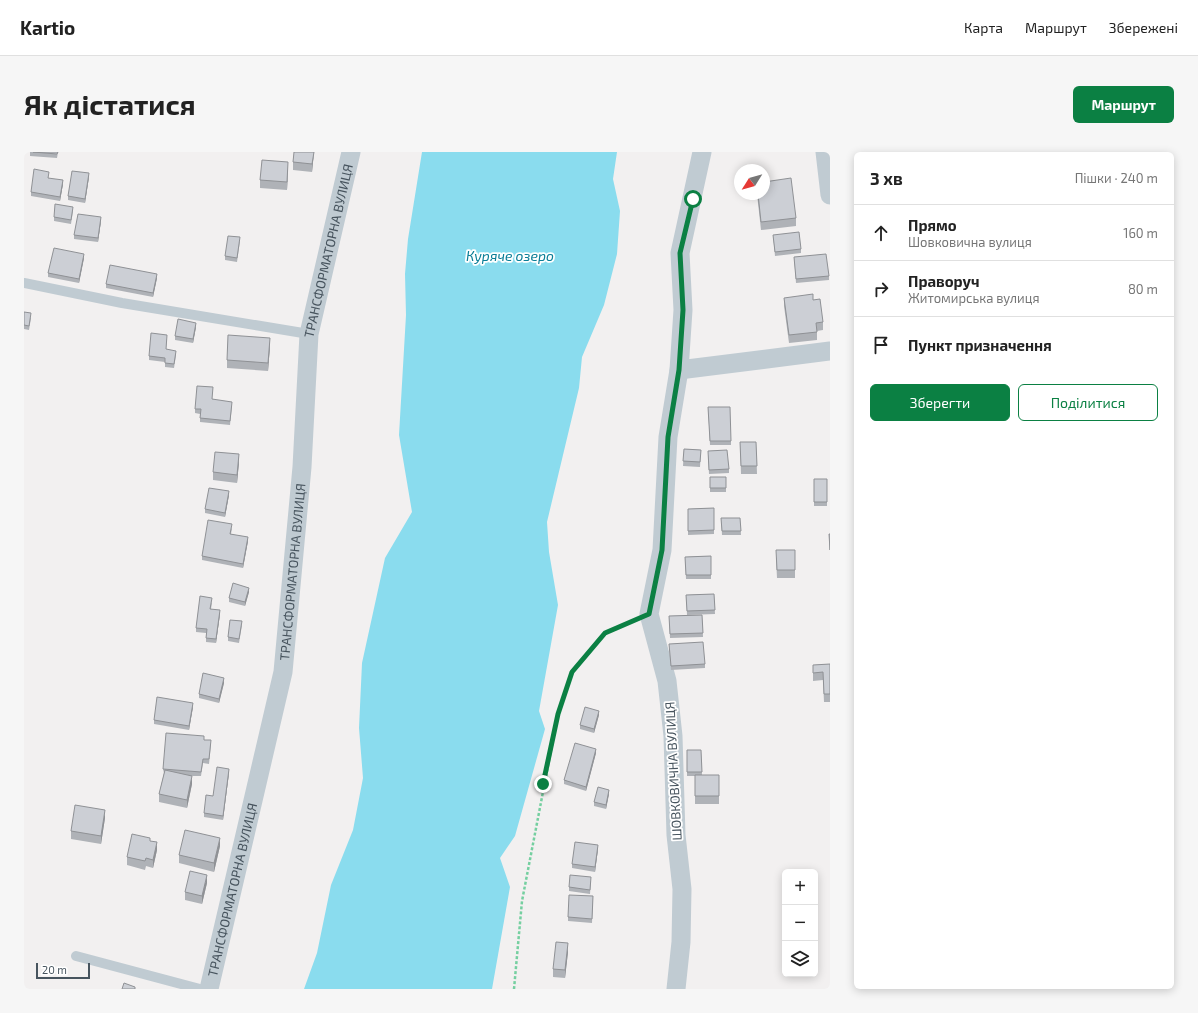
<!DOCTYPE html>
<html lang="uk">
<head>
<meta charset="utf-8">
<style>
	body { margin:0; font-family:"Exo 2",sans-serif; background:#f6f6f6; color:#222 }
	.controls { position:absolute; right:12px; bottom:12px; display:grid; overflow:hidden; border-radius:6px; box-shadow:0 2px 10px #0003 }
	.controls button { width:36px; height:36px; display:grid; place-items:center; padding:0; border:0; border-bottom:1px solid #e0e0e0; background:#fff; color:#222; font:20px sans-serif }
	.compass { position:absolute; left:710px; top:12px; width:36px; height:36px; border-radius:50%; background:#fff; box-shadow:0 2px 10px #0003; rotate:233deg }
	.scale { position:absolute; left:12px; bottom:10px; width:54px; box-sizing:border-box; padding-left:4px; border:2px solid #47545e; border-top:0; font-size:11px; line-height:14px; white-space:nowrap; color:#47545e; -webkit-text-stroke:3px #fff; paint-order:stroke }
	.stop { position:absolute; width:12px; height:12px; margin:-9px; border:3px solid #0b8043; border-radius:50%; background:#fff }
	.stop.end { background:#0b8043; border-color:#fff; box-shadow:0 1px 4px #0008 }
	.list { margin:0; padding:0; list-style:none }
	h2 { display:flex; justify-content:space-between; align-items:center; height:52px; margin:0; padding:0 16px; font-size:17px }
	h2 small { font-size:13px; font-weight:400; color:#767676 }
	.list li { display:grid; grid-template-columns:26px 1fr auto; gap:12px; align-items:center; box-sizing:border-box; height:56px; padding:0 16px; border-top:1px solid #e0e0e0 }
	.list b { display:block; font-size:15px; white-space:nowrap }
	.list p { margin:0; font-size:13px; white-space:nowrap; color:#767676 }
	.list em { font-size:13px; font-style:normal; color:#767676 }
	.actions { display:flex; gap:8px; padding:12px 16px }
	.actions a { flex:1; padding:9px 0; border:1px solid #0b8043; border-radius:6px; text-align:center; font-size:14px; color:#0b8043 }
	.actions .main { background:#0b8043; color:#fff }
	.icon { flex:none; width:22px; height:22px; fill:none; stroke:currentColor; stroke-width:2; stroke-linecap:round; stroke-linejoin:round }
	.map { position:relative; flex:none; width:806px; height:837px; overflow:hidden; border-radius:6px }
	header { display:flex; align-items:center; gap:24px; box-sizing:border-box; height:56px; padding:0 20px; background:#fff; border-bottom:1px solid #e0e0e0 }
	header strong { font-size:19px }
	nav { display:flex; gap:22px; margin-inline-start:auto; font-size:14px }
	.intro { display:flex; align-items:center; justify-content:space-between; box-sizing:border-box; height:96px; padding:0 24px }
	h1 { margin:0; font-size:28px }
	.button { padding:10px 18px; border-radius:6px; background:#0b8043; color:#fff; font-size:14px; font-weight:700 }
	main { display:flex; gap:24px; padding:0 24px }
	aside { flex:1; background:#fff; border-radius:6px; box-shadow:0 2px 10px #0003 }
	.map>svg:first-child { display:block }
	.water { fill:#8adcee }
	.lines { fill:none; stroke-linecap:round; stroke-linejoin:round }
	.path { stroke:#75cfa0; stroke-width:2.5; stroke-dasharray:3 2; stroke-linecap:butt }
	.lane { stroke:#c0cbd2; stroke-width:10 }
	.street { stroke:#c0cbd2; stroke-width:19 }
	.wall { fill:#afb2b7 }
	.shaded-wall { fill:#8f9195 }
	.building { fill:#cccfd5; stroke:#8f9195 }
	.route { stroke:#0b8043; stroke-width:5 }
	.labels { text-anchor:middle; stroke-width:3.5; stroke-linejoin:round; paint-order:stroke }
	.street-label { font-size:13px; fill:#47545e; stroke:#fff }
	.water-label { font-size:14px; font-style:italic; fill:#0b7e97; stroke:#fff }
</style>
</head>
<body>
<header>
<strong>Kartio</strong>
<nav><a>Карта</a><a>Маршрут</a><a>Збережені</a></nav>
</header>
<div class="intro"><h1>Як дістатися</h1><a class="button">Маршрут</a></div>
<main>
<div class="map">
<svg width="806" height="837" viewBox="0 0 806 837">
	<rect width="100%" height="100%" fill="#f2f0f0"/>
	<path class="water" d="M398 0H593L589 27 596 59 593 102 580 153 558 205 555 236 523 370 525 400 534 453 515 559 521 577 491 684 476 706 486 735 468 837H280L293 801 307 733 329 678 339 626 335 576 338 511 361 406 388 360 375 283 382 163 381 122 384 87Z"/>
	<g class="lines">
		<path class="path" d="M490 837 498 749 534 562 548 520 581 481 608 469"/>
		<path class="lane" d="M0 131 98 151 285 182
			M52 804 176 837"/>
		<g class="street">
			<path d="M801 0 806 43"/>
			<path d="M655 218 806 199"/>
			<path id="s1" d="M185 837 259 520 278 315 285 182 327 0"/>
			<path d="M652 837 657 790 658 737 652 683 649 584 643 529 625 462 638 398 644 285 655 218 659 158 656 101 678 0"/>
		</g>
	</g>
	<path class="wall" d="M6 0H34L33 6 6 4Z
		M290 0 288 20 269 18V10Z
		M264 18 263 38 236 36V28Z
		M25 24 24 26 39 32 36 49 7 44V40Z
		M65 25 61 51 44 48V44Z
		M733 42H740L772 66V74L737 78Z
		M49 59 47 72 30 69V65Z
		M77 69 74 90 50 87V83Z
		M749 83 777 97V101L751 104Z
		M216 89 213 110 201 108V104Z
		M770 105 805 124V128L772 131Z
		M60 106 55 131 24 125V121Z
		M133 126 129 145 82 136V132Z
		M760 146 789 148 799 170V178L793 179V188L765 191 760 154Z
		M0 160 7 166 5 178 0 177Z
		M172 175 169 191 151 188V184Z
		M143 187 142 197 152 203 150 216 141 215V210L125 208V204Z
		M246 194 244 219 203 216V208Z
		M188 247 208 254 206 273 176 270V262L171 261V257Z
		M684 255 707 289V293H686Z
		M716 290H732L733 322H717Z
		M660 297 677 298 676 315 659 314Z
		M684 303 705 317V321L685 322Z
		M215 310 213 331 189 328V320Z
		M686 325H702V340H686Z
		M790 327H803V354H790Z
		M205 343 201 365 181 361V357Z
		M690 356V382L664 383V357Z
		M697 366H716L717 383H698Z
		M208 376 207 382 224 389 219 416 178 408V404Z
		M771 398V426H753L752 406Z
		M687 404V427H662L661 405Z
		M225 440 221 454 205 450V446Z
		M690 442 691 462 663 463 662 443Z
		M188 450 187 457 196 462 192 491 182 490V481L172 480V476Z
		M678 463 679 485 646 486 645 464Z
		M218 473 215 491 204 489V485Z
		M645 492 681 512V516L647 518Z
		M806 512V550H800L799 528 789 529V513Z
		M200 531 195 551 175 546V542Z
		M169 555 165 578 130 572V568Z
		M575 563 570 581 556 577V573Z
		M180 588 187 592 185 612 179 611 177 624H166L168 632 163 656 135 650V642L140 621 139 617Z
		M663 598H677L678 623H695V652H671V624H663Z
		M572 601 562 639 540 632V628Z
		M205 621 199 668 180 665V661L189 644Z
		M585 642 582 657 570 654V650Z
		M81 666 77 692 47 687V679Z
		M126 689 133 698 129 716 122 714 121 718 103 713V705Z
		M196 694 190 720 155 711V703Z
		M574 697 571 720 548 716V712Z
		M567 729 566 742 545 739V735Z
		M183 731 178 752 161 748V740Z
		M569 744 568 771 544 769V765Z
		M544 800 541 826 529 825V817Z"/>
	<path class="shaded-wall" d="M290 0 288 20V12Z
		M264 10V18L263 38V30Z
		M65 21V25L61 51V47Z
		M39 28V32L36 49V45Z
		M77 65V69L74 90V86Z
		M60 102V106L55 131V127Z
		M133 122V126L129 145V141Z
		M172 171V175L169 191V187Z
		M246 186V194L244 219V211Z
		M215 302V310L213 331V323Z
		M205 339V343L201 365V361Z
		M224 385V389L219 416V412Z
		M225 436V440L221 454V450Z
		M196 458V462L192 491V487Z
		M200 526V531L195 551V547Z
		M169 551V555L165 578V574Z
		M575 559V563L570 581V577Z
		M572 597V601L562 639V635Z
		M205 617V621L199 668V664Z
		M168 624V632L163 656V648Z
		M585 638V642L582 657V653Z
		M81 658V666L77 692V684Z
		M196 686V694L190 720V711Z
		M133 690V698L129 716V708Z
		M574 693V697L571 720V715Z
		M183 723V731L178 752V744Z
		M544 791V800L541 826V818Z"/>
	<path class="building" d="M9 0H34L33 2Z
		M270 0H290L288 12 269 10Z
		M238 8 264 10 263 30 236 28Z
		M10 17 25 20 24 26 39 28 36 45 7 40Z
		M48 19 65 21 61 47 44 44Z
		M767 26 772 66 737 70 734 42H740V30Z
		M31 52 49 55 47 68 30 65Z
		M54 62 77 65 74 86 50 83Z
		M775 80 777 97 751 100 749 83Z
		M204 84 216 85 213 106 201 104Z
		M30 96 60 102 55 127 24 121Z
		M802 102 805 124 772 127 770 105Z
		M86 113 133 122 129 141 82 132Z
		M789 142V148L796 147 799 170 792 171 793 180 765 183 760 146Z
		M0 160 7 161 5 174 0 173Z
		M154 167 172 171 169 187 151 184Z
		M127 181 143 183 142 197 152 199 150 212 141 211V206L125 204Z
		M204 183 246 186 244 211 203 208Z
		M173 234 189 235 188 247 208 250 206 269 176 266 177 257H171Z
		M684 255H706L707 289H686Z
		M716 290H732L733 314H717Z
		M660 297 677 298 676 310 659 309Z
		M703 298 705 317 685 318 684 299Z
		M191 300 215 302 213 323 189 320Z
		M686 325H702V336H686Z
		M790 327H803V350H790Z
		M185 336 205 339 201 361 181 357Z
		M690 356V378L664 379V357Z
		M697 366H716L717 379H698Z
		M184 368 208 372 206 382 224 385 219 412 178 404Z
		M805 382H806V398Z
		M752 398H771V418H753Z
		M687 404V423H662L661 405Z
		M209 431 225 436 221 450 205 446Z
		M690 442 691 458 663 459 662 443Z
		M176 444 188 446 186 457 196 458 192 487 182 486 183 477 172 476Z
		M678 463 679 481 646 482 645 464Z
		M206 468 218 469 215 487 204 485Z
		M679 490 681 512 647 514 645 492Z
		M806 512V542H800L799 520 789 521V513Z
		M179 521 200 526 195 547 175 542Z
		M133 545 169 551 165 574 130 568Z
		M561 555 575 559 570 577 556 573Z
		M142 581 180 584V588H187L185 607H179L177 620 139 617Z
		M551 591 572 597 562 635 540 628Z
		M663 598H677L678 620H663Z
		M193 615 205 617 199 664 180 661 182 643 189 644Z
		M141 618 168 624 163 648 135 642Z
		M671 623H695V644H671Z
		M574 635 585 638 582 653 570 650Z
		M51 653 81 658 77 684 47 679Z
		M161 678 196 686 190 711 155 703Z
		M108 682 126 686V689L133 690 129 708 122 706 121 709 103 705Z
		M551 690 574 693 571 715 548 712Z
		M166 719 183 723 178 744 161 740Z
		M546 723 567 725 566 738 545 735Z
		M545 743 569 744 568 767 544 765Z
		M532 790 544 791 541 818 529 817Z
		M100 831 111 835V837H98Z"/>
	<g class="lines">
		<path class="route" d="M519 632 534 562 548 520 581 481 625 462 638 398 644 285 655 218 659 158 656 101 669 47"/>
	</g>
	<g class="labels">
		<g class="street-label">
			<text dy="5" stroke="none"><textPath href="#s1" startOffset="750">ТРАНСФОРМАТОРНА ВУЛИЦЯ</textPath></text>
			<text dy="5" stroke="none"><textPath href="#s1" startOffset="426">ТРАНСФОРМАТОРНА ВУЛИЦЯ</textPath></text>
			<text transform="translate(649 619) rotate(-93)" y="5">ШОВКОВИЧНА ВУЛИЦЯ</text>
			<text dy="5" stroke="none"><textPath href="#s1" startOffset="102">ТРАНСФОРМАТОРНА ВУЛИЦЯ</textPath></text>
		</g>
		<g class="water-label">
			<text x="486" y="109">Куряче озеро</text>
		</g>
	</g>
</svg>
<div class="controls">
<button>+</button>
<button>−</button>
<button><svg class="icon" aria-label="layers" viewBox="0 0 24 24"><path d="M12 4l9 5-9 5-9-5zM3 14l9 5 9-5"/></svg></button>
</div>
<svg class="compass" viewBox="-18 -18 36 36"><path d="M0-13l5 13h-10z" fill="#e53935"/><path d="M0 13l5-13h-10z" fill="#767676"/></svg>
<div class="scale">20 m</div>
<div class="stop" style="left:669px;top:47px"></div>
<div class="stop end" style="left:519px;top:632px"></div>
</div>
<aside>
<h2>3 хв<small>Пішки · 240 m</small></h2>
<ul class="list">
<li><svg class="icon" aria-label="ahead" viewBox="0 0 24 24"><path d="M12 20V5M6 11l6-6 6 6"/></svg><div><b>Прямо</b><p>Шовковична вулиця</p></div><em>160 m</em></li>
<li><svg class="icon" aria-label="right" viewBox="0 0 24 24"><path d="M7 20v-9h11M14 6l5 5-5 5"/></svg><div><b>Праворуч</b><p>Житомирська вулиця</p></div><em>80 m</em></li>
<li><svg class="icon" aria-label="arrive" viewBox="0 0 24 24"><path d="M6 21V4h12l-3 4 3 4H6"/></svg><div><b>Пункт призначення</b></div></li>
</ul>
<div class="actions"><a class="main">Зберегти</a><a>Поділитися</a></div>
</aside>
</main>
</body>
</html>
